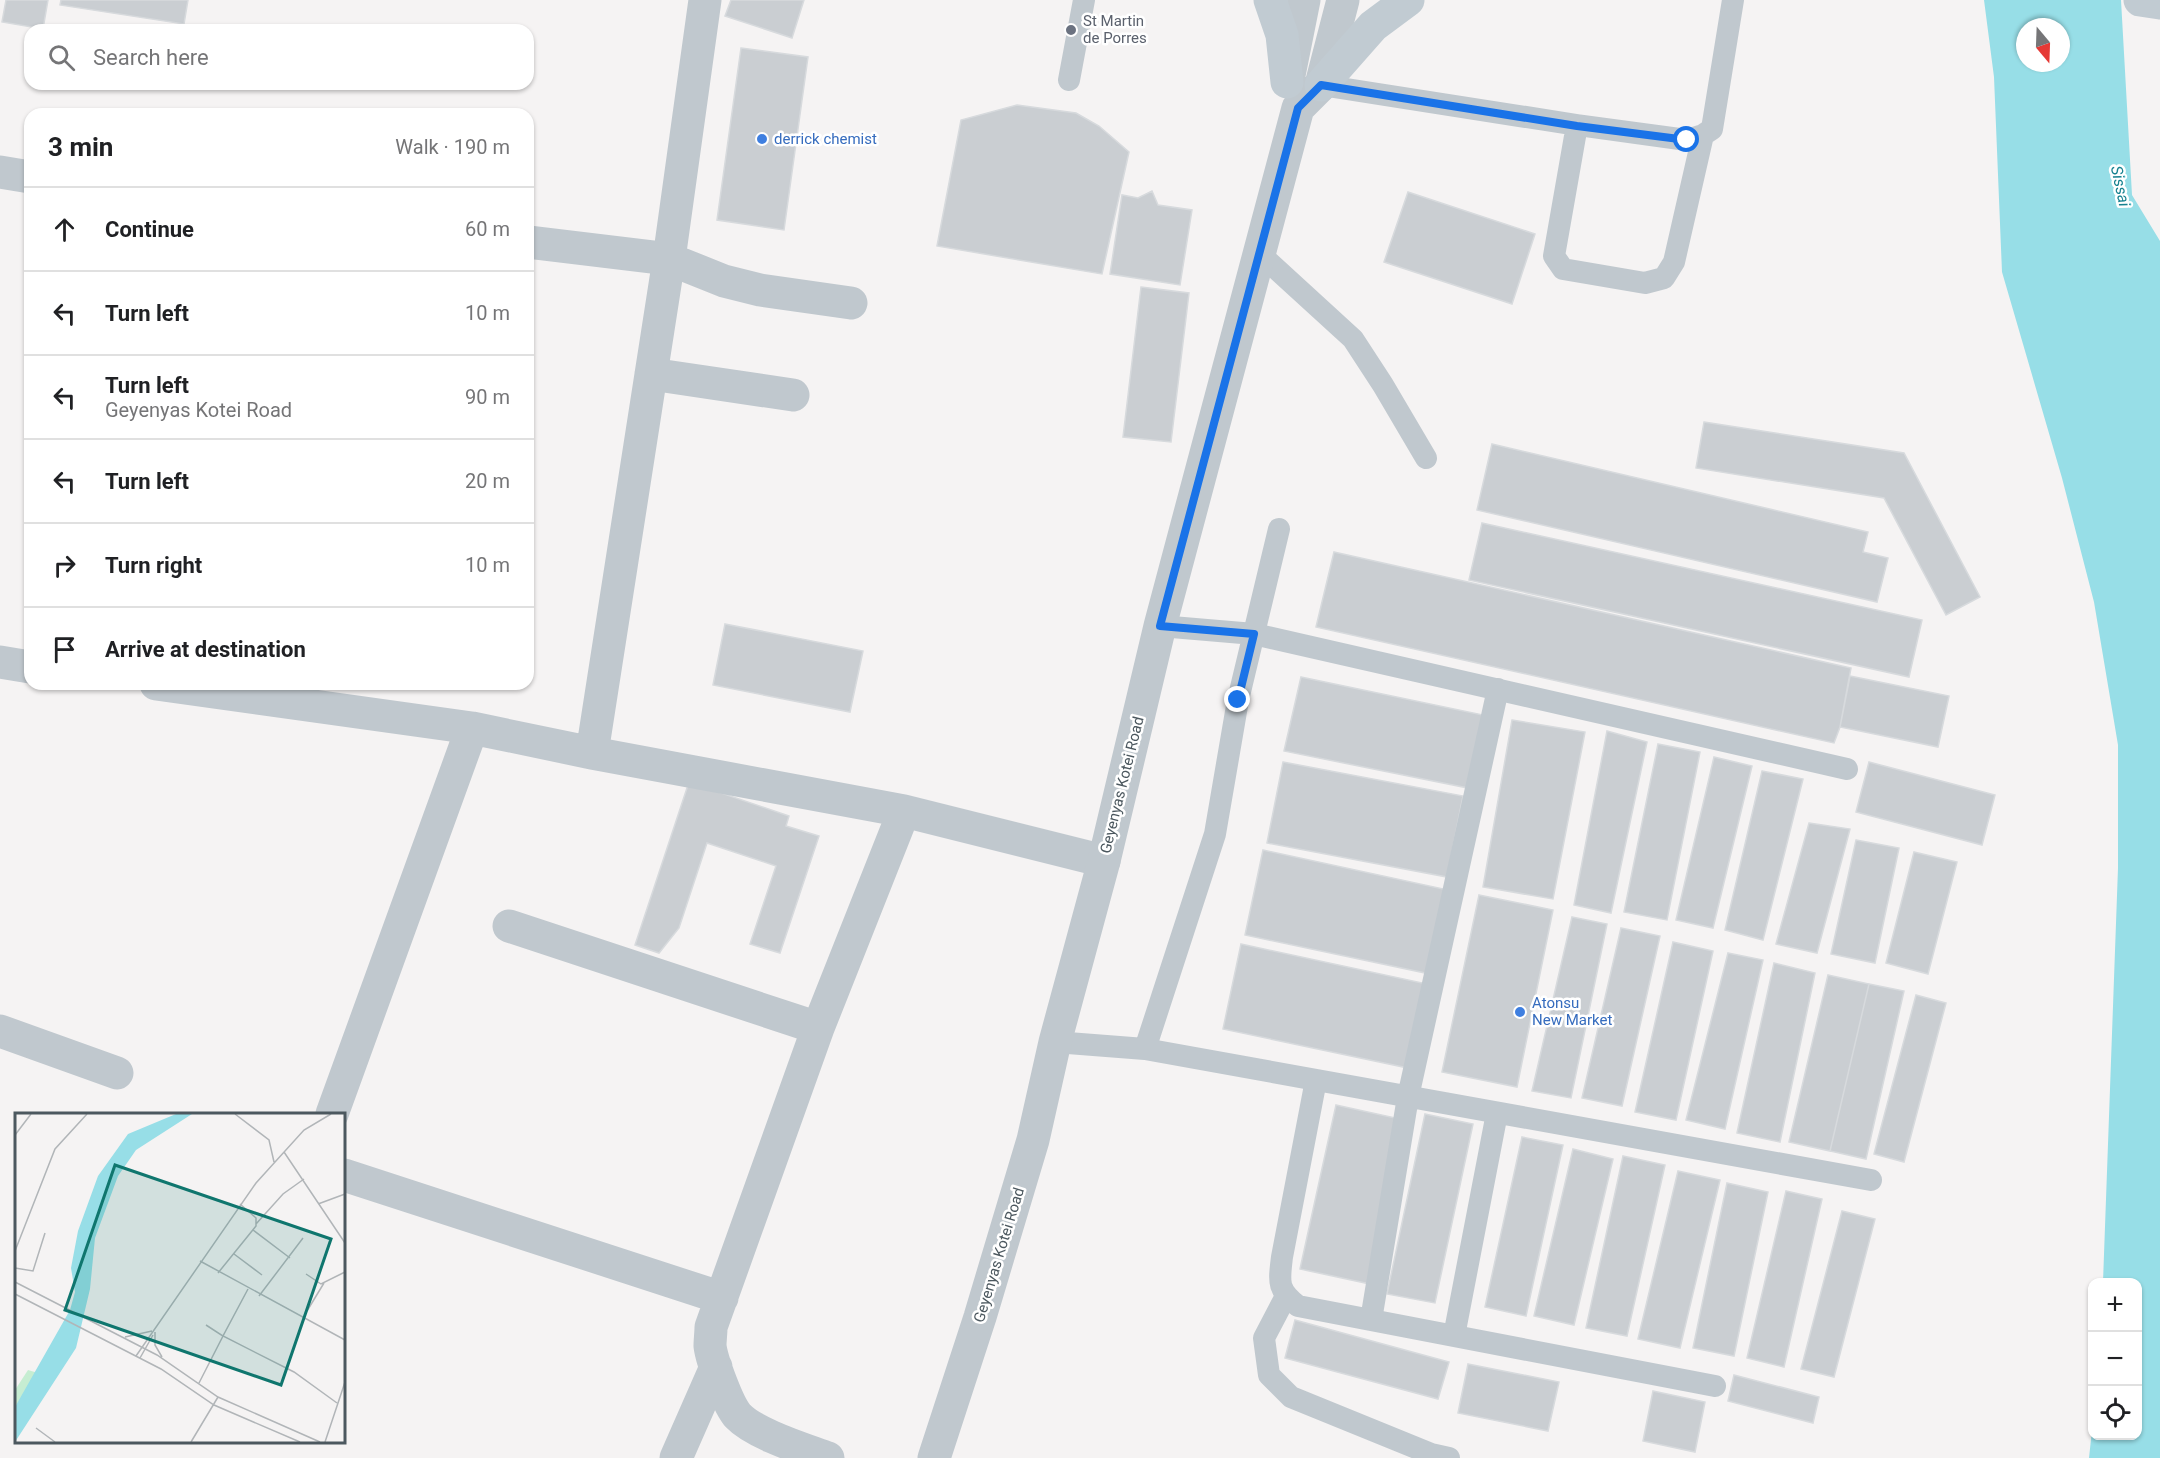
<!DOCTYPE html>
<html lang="en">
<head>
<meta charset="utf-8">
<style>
	body { margin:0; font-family:Roboto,sans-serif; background:#f2f2f2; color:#202124 }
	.controls { position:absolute; right:18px; bottom:18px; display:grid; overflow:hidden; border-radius:12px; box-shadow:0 2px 4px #0004 }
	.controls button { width:54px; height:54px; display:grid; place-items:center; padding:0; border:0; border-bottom:2px solid #e0e0e0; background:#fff; color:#202124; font:30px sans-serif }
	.compass { position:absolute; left:2016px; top:18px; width:54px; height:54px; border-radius:50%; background:#fff; box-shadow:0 2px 4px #0004; rotate:161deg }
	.stop { position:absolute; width:18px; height:18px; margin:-14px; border:4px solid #1a73e8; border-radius:50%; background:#fff }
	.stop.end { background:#1a73e8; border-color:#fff; box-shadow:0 2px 6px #0008 }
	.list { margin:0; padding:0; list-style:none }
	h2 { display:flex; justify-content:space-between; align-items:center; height:78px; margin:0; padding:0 24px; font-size:26px }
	h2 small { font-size:20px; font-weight:400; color:#757577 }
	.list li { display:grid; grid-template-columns:39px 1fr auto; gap:18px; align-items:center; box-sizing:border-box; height:84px; padding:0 24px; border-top:2px solid #e0e0e0 }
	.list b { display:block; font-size:22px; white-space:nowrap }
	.list p { margin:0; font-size:20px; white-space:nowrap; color:#757577 }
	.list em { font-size:20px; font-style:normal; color:#757577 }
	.icon { flex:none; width:33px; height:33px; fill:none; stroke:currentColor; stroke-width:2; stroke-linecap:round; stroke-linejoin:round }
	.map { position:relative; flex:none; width:2160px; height:1458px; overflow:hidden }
	.search { position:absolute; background:#fff; box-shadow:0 2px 4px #0004; left:24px; top:24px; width:510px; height:66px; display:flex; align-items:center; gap:15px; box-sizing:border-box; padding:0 21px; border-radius:18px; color:#757577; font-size:22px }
	.panel { position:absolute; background:#fff; box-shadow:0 2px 4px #0004; left:24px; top:108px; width:510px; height:582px; border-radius:18px }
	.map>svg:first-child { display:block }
	.water { fill:#97dee7; fill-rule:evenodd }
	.building { fill:#caced2; stroke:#d7dadd; stroke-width:1.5 }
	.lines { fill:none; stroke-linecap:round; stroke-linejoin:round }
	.service { stroke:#c0c8ce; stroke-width:22 }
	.minor { stroke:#c0c8ce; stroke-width:33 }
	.tertiary { stroke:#c0c8ce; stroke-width:33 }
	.secondary { stroke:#c1cbd2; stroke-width:33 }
	.route { stroke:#1a73e8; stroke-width:8 }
	.worship-dot { fill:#6b7280; stroke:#fff; stroke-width:2 }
	.shop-dot { fill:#3f7fe0; stroke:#fff; stroke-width:2 }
	.labels { text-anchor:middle; stroke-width:5; stroke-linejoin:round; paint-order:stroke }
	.worship-label { font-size:15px; fill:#5b616d; stroke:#fff; text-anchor:start }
	.shop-label { font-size:15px; fill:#366cbe; stroke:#fff; text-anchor:start }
	.street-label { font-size:15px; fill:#4c585f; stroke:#fff }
	.water-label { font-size:16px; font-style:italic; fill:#178290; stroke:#fff }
	.inset-road { fill:none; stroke:#b1b5b8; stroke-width:1.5 }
	.view { fill:#0f766e; fill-opacity:0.15; stroke:#0f766e; stroke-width:3 }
	.inset-edge { fill:none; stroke:#4c585f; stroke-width:3 }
</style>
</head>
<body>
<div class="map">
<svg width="2160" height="1458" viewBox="0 0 2160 1458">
	<rect width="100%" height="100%" fill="#f5f3f3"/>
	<path class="water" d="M1984 0H2121L2132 195 2160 241V1458H2089L2092 1430V1436H2138V1282H2103L2118 868V745L2094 602 2062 478 2002 272 1994 77ZM2025 27H2061V63H2025Z"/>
	<path class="building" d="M6 0H48L43 29 2 22Z
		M61 0H188L184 24 60 5Z
		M731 0H804L792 38 725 16Z
		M741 48 808 57 784 230 717 220Z
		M1017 105 1076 113 1099 126 1129 152 1102 274 937 246 961 120Z
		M1152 191 1158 205 1192 210 1180 285 1110 274 1122 195 1138 198Z
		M1408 192 1535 234 1512 304 1384 262Z
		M1141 287 1189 293 1171 442 1123 437Z
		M1704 422 1904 453 1980 597 1946 615 1884 498 1696 468Z
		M1492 444 1868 532 1863 552 1888 558 1877 602 1477 510Z
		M1482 523 1922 620 1909 677 1469 580Z
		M1334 552 1851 668 1840 727 1834 743 1316 627Z
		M725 624 863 651 850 712 713 685Z
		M1850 676 1949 696 1938 747 1840 727Z
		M1301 677 1483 715 1468 788 1284 751Z
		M1512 720 1585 732 1553 899 1483 887Z
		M1607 731 1647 742 1611 913 1574 905Z
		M1658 744 1700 752 1667 920 1624 912Z
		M1714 757 1752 766 1713 928 1676 920Z
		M1283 762 1463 796 1447 877 1267 843Z
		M1869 762 1995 795 1982 845 1856 812Z
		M1762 771 1803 779 1763 940 1725 930Z
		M689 782 789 816 786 826 819 836 780 953 750 944 776 866 707 843 679 928 659 953 635 945Z
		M1809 823 1850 829 1817 953 1776 944Z
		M1856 840 1899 848 1875 963 1831 954Z
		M1263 850 1448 890 1430 974 1245 935Z
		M1914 852 1957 862 1928 974 1886 963Z
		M1479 895 1553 910 1517 1087 1442 1072Z
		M1572 917 1607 924 1571 1098 1532 1091Z
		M1621 928 1660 936 1622 1106 1582 1098Z
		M1673 942 1713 951 1676 1120 1635 1112Z
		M1241 944 1427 984 1408 1068 1223 1029Z
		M1728 953 1763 960 1725 1129 1686 1120Z
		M1774 963 1815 973 1780 1142 1737 1133Z
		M1828 975 1869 984 1830 1151 1789 1142Z
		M1869 984 1904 991 1866 1159 1830 1151Z
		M1916 995 1946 1003 1904 1162 1874 1154Z
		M1336 1105 1400 1119 1370 1284 1300 1269Z
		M1425 1114 1473 1124 1435 1303 1387 1294Z
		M1522 1137 1563 1145 1526 1316 1485 1307Z
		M1573 1149 1613 1159 1574 1325 1534 1316Z
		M1623 1156 1665 1165 1627 1336 1586 1328Z
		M1678 1171 1720 1180 1680 1348 1638 1339Z
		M1727 1183 1768 1192 1734 1356 1693 1348Z
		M1786 1191 1822 1199 1784 1367 1747 1358Z
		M1842 1211 1875 1219 1834 1377 1801 1369Z
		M1295 1320 1449 1362 1438 1399 1285 1358Z
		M1468 1364 1559 1382 1548 1431 1458 1413Z
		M1734 1375 1819 1397 1813 1423 1728 1401Z
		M1653 1391 1705 1402 1695 1452 1643 1441Z"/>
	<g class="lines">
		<path class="service" d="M1069 80 1084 0
			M1321 85 1577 125 1687 140 1703 135 1712 129 1733 0
			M1577 125 1554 256 1563 269 1645 283 1664 278 1674 262 1703 135
			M1260 254 1353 339 1383 385 1426 458
			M1160 626 1254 634 1847 769
			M1055 1042 1145 1049 1871 1180
			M1145 1049 1215 834 1238 700 1279 529
			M1316 1080 1282 1257C1279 1282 1277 1290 1298 1306L1715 1386
			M1286 1296 1264 1338 1269 1375 1291 1397 1431 1454 1449 1458
			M1371 1320 1408 1097 1498 689
			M1454 1336 1497 1113"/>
		<path class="minor" d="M705 0 669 259 724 281 760 290 851 303
			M0 172 30 177
			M528 242 669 259 592 753
			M651 374 793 395
			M0 662 30 667
			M156 684 472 728 592 753 904 811 1104 861
			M509 926 818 1028
			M0 1031 117 1073
			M332 1114 472 728
			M344 1175 722 1298
			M676 1458 716 1367
			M828 1458C804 1449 755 1434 738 1416 728 1405 712 1361 710 1346 710 1340 711 1333 711 1327L818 1028 904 811"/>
		<path class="tertiary" d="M1289 75 1304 0
			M934 1458 980 1317 1033 1140 1055 1042 1104 861 1160 626 1298 108 1321 85 1343 0"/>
		<path class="secondary" d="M1270 0 1282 35 1287 82
			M2140 0 2160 3
			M1321 85 1373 26 1408 0"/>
	</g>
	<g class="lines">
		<path class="route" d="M1238 700 1254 634 1160 626 1298 108 1321 85 1577 126 1687 140"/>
	</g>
	<circle class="worship-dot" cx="1071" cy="30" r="6"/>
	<g class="shop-dot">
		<circle cx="762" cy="139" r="6"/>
		<circle cx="1520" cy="1012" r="6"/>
	</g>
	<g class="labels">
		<g class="worship-label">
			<text x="1083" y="26">St Martin<tspan x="1083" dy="17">de Porres</tspan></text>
		</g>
		<g class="shop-label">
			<text x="774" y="144">derrick chemist</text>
			<text x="1532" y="1008">Atonsu<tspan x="1532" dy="17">New Market</tspan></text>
		</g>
		<g class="street-label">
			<text transform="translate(1122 785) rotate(-76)" y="5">Geyenyas Kotei Road</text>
			<text transform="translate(999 1255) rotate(-73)" y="5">Geyenyas Kotei Road</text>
		</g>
		<g class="water-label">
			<text transform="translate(2121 186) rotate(78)" y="6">Sissai</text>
		</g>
	</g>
	<g transform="translate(15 1113)">
		<rect width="330" height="330" fill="#f5f3f3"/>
		<path d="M13 257 23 260 0 294V277Z" fill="#c6edd2"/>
		<path d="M161 1H177L121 37 103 63 80 125 75 176 61 235 0 329V294L55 197 60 179 56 155 63 118 83 63 113 21Z" fill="#97dee7"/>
		<path class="inset-road" d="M220 1 254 27 259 49M0 22 16 1M269 39 330 130M303 91 330 81M241 111 268 81 289 66M238 117 275 145M0 138 40 36 72 1M219 141 247 162M185 148 330 227M0 155 18 158 30 120M203 160 241 113V105L225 91M291 161 306 171 330 159M0 169 142 242 203 284 305 329M233 176 208 223 279 259 322 290M0 181 146 256 199 292 285 329M244 183 288 125M292 198 309 170M140 219V232L147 244M110 224 137 218M121 243 241 70 289 17 316 1M125 245 138 222M184 270 208 223 191 212M21 315 40 329M176 329 203 284M310 329 330 269"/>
		<path class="view" d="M100 52 316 126 266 272 50 197Z"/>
		<rect width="330" height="330" class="inset-edge"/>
	</g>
</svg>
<div class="controls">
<button>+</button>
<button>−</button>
<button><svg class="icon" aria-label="locate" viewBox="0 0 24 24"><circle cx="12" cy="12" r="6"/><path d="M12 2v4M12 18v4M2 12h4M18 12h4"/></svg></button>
</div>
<svg class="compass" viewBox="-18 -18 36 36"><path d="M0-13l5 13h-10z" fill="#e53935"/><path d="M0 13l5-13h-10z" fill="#757577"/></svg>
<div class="stop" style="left:1687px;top:140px"></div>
<div class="stop end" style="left:1238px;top:700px"></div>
<div class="search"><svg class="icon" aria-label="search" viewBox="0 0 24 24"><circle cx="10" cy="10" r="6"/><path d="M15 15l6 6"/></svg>Search here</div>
<section class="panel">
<h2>3 min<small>Walk · 190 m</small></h2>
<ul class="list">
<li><svg class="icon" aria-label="ahead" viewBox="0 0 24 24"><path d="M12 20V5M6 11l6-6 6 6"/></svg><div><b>Continue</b></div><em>60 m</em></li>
<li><svg class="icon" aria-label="left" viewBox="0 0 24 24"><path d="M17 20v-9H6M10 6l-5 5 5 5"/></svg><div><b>Turn left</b></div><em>10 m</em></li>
<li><svg class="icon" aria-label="left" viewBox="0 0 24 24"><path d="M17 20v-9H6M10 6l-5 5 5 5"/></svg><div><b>Turn left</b><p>Geyenyas Kotei Road</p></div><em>90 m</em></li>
<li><svg class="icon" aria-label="left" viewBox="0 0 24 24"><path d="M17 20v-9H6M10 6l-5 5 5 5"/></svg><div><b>Turn left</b></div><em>20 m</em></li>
<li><svg class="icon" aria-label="right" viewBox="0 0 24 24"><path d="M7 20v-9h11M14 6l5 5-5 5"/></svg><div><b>Turn right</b></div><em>10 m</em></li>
<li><svg class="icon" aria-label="arrive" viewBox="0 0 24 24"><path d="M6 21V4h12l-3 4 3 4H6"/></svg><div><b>Arrive at destination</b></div></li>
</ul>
</section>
</div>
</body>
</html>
